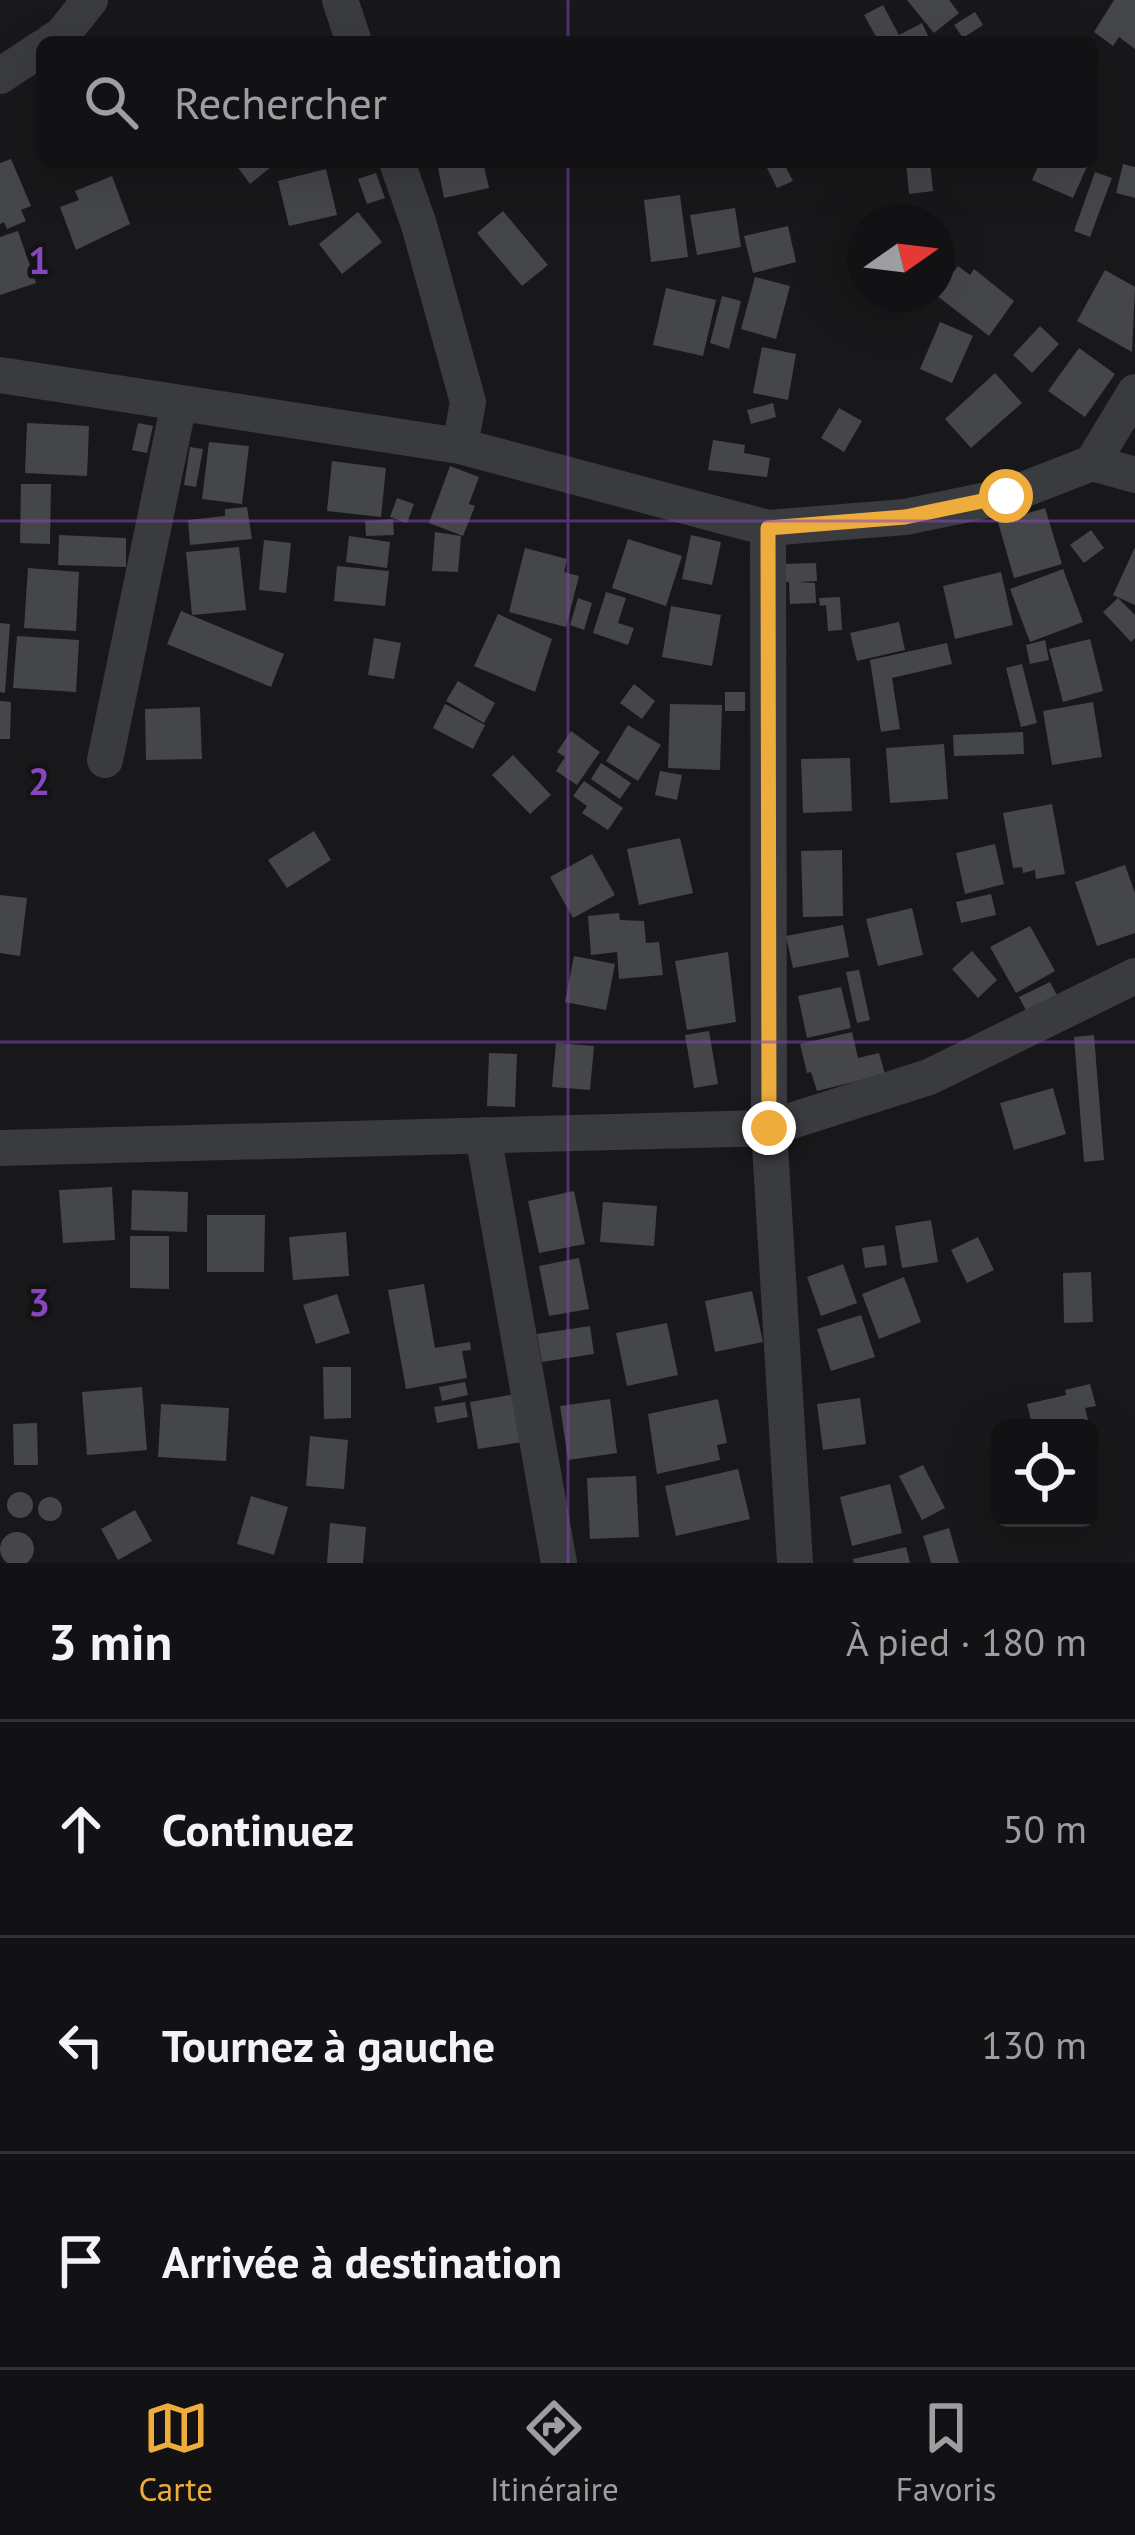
<!DOCTYPE html>
<html lang="fr">
<head>
<meta charset="utf-8">
<style>
	body { margin:0; font-family:"PT Sans",sans-serif; background:#1f2022; color:#f1f3f6 }
	.controls { position:absolute; right:36px; bottom:36px; display:grid; overflow:hidden; border-radius:18px; box-shadow:0 12px 48px #0002 }
	.controls button { width:108px; height:108px; display:grid; place-items:center; padding:0; border:0; border-bottom:3px solid #313234; background:#121214; color:#f1f3f6; font:60px sans-serif }
	.compass { position:absolute; left:847px; top:204px; width:108px; height:108px; border-radius:50%; background:#121214; box-shadow:0 12px 48px #0002; rotate:76deg }
	.stop { position:absolute; width:36px; height:36px; margin:-27px; border:9px solid #eeac3d; border-radius:50%; background:#fff }
	.stop.end { background:#eeac3d; border-color:#fff; box-shadow:0 3px 12px #0008 }
	.list { margin:0; padding:0; list-style:none }
	h2 { display:flex; justify-content:space-between; align-items:center; height:156px; margin:0; padding:0 48px; font-size:51px }
	h2 small { font-size:39px; font-weight:400; color:#9c9ea0 }
	.list li { display:grid; grid-template-columns:78px 1fr auto; gap:36px; align-items:center; box-sizing:border-box; height:216px; padding:0 48px; border-top:3px solid #313234 }
	.list b { display:block; font-size:45px; white-space:nowrap }
	.list em { font-size:39px; font-style:normal; color:#9c9ea0 }
	.icon { flex:none; width:66px; height:66px; fill:none; stroke:currentColor; stroke-width:2; stroke-linecap:round; stroke-linejoin:round }
	.map { position:relative; flex:none; width:1135px; height:1563px; overflow:hidden }
	.search { position:absolute; background:#121214; box-shadow:0 12px 48px #0002; left:36px; right:36px; top:36px; height:132px; display:flex; align-items:center; gap:30px; box-sizing:border-box; padding:0 42px; border-radius:18px; color:#9c9ea0; font-size:45px }
	.sheet { height:804px; background:#121214 }
	nav { display:flex; justify-content:space-around; align-items:center; box-sizing:border-box; height:168px; border-top:3px solid #313234; background:#121214; font-size:33px; color:#9c9ea0 }
	nav a { display:grid; justify-items:center; gap:6px }
	nav .on { color:#eeac3d }
	.map>svg:first-child { display:block }
	.building { fill:#45464a }
	.lines { fill:none; stroke-linecap:round; stroke-linejoin:round }
	.minor { stroke:#393b3f; stroke-width:36 }
	.route { stroke:#eeac3d; stroke-width:15 }
	.grid { fill:none; stroke:#8546be; stroke-width:3; stroke-opacity:0.55 }
	.grid-label { font-size:39px; text-anchor:middle; font-weight:bold; fill:#8546be; stroke:#131315; stroke-width:9; stroke-linejoin:round; paint-order:stroke }
</style>
</head>
<body>
<div class="map">
<svg width="1135" height="1563" viewBox="0 0 1135 1563">
	<rect width="100%" height="100%" fill="#18181a"/>
	<path class="building" d="M907 0H949L959 13 934 33Z
		M1114 0H1135V49L1119 37 1113 46 1094 32Z
		M883 5 899 35 922 23 931 42H879L864 15Z
		M975 12 983 25 963 38 954 25Z
		M11 159 31 206 21 210 26 221 7 229 4 222 0 224V163Z
		M240 162H277L250 184 236 165Z
		M437 162H483L489 188 444 198Z
		M764 162H783L793 181 777 188Z
		M906 162H930L933 191 909 194Z
		M1040 162H1089L1073 198 1032 180Z
		M1123 164 1135 167V198L1116 193Z
		M326 169 337 215 289 226 278 181Z
		M1095 172 1112 178 1090 237 1074 231Z
		M376 173 385 198 367 204 358 179Z
		M112 176 130 224 76 250 60 207 79 200 75 191Z
		M680 195 688 257 651 262 644 200Z
		M735 208 741 247 697 255 690 215Z
		M503 211 548 265 522 286 477 233Z
		M358 212 382 242 342 274 319 244Z
		M788 226 796 262 753 273 744 236Z
		M18 231 36 283 0 295V237Z
		M958 266 970 275 974 269 1014 301 989 336 936 295Z
		M1105 270 1135 287 1132 352 1077 321Z
		M755 277 790 286 776 339 741 329Z
		M666 288 716 300 703 356 653 345Z
		M722 296 741 301 729 349 710 343Z
		M940 322 973 336 952 383 920 369Z
		M1040 326 1059 344 1032 373 1013 355Z
		M762 347 796 354 788 400 753 393Z
		M1079 348 1115 374 1085 417 1048 391Z
		M995 373 1022 403 971 448 945 419Z
		M773 403 776 417 751 424 747 410Z
		M839 408 862 421 844 452 821 438Z
		M27 423 89 426 87 476 25 473Z
		M138 423 153 426 147 453 132 450Z
		M713 440 745 445 744 453 770 458 767 477 708 470Z
		M209 442 249 446 242 504 202 499Z
		M190 447 203 449 196 487 184 485Z
		M332 461 386 468 381 517 327 511Z
		M450 466 479 477 469 504 475 506 463 536 429 523Z
		M21 484H51L50 544 20 543Z
		M397 498 414 504 407 523 390 517Z
		M247 507 252 539 190 545 188 520 225 516V509Z
		M1045 508 1062 564 1014 578 998 522Z
		M393 519 394 535 366 536 365 521Z
		M1091 530 1104 548 1084 563 1070 545Z
		M435 532 461 536 458 572 432 571Z
		M59 535 126 538V567L58 565Z
		M691 535 721 542 712 585 682 579Z
		M349 536 390 542 387 568 346 562Z
		M628 539 682 556 666 606 612 588Z
		M264 540 291 543 286 593 259 590Z
		M239 547 246 610 192 615 186 552Z
		M1135 547V605L1113 595Z
		M525 548 567 559 564 572 579 576 566 627 509 612Z
		M816 563 817 581 798 582 815 583 816 603 790 604 789 582H783L782 564Z
		M337 566 389 571 385 606 334 601Z
		M28 568 79 572 76 631 24 628Z
		M1063 569 1083 622 1030 642 1010 589Z
		M1001 572 1013 625 955 639 943 586Z
		M606 592 626 598 618 623 634 628 628 645 593 633Z
		M840 597 842 630 828 631 826 605 820 606 819 598Z
		M578 598 592 603 584 630 570 625Z
		M1118 598 1135 615V638L1131 642 1103 612Z
		M671 606 721 615 712 666 662 657Z
		M181 611 284 654 271 687 167 644Z
		M498 614 552 639 535 692 474 666Z
		M899 622 905 650 857 661 850 633Z
		M0 623 10 624 5 693 0 692Z
		M17 636 79 640 76 692 13 688Z
		M374 638 401 643 394 679 368 675Z
		M1090 639 1103 691 1063 702 1049 649Z
		M1045 640 1049 660 1030 664 1026 645Z
		M947 643 952 664 892 678 900 729 881 732 870 660Z
		M1022 664 1037 723 1021 727 1006 668Z
		M458 681 495 703 484 723 446 701Z
		M634 684 655 701 642 719 620 703Z
		M725 692H745V711H725Z
		M0 701 11 702 10 739H0Z
		M1093 702 1102 757 1052 765 1043 711Z
		M445 704 485 725 473 749 433 728Z
		M670 704 722 705 720 770 668 768Z
		M200 707 202 759 146 760 145 709Z
		M628 725 661 745 638 781 606 761Z
		M571 731 600 752 577 785 556 771 565 757 557 752Z
		M1023 732 1024 754 954 756 953 735Z
		M944 744 948 799 890 803 886 748Z
		M513 755 551 795 530 814 492 775Z
		M850 758 852 811 803 813 801 759Z
		M601 763 631 783 620 799 591 779Z
		M660 771 682 775 677 800 655 795Z
		M584 781 623 808 608 830 582 813 587 806 573 796Z
		M1052 804 1065 874 1036 879 1035 870 1023 873 1022 867 1013 868 1003 813Z
		M314 831 331 860 287 888 268 860Z
		M680 838 693 893 639 905 627 849Z
		M995 844 1004 884 965 894 956 853Z
		M842 850 843 916 803 917 801 851Z
		M592 854 615 895 573 918 550 877Z
		M1125 865 1135 893V933L1097 946 1075 882Z
		M991 894 996 915 961 923 956 902Z
		M0 895 27 898 20 956 0 953Z
		M912 908 923 955 878 966 866 919Z
		M619 913 620 920 644 921 646 943 659 942 663 975 619 979 617 952 591 955 588 916Z
		M843 925 849 957 793 968 786 936Z
		M1030 926 1055 971 1016 993 990 947Z
		M972 951 997 980 978 998 952 969Z
		M728 952 736 1022 687 1030 675 961Z
		M574 956 615 964 606 1010 565 1002Z
		M859 970 870 1020 857 1023 846 972Z
		M1050 982 1059 999 1028 1014 1019 997Z
		M841 987 851 1028 807 1038 798 996Z
		M709 1031 718 1084 694 1088 685 1035Z
		M852 1032 858 1058 879 1053 885 1074 817 1091 811 1072 807 1073 800 1044Z
		M1094 1035 1104 1160 1084 1162 1074 1037Z
		M556 1043 594 1046 590 1090 552 1087Z
		M489 1053 517 1054 515 1107 487 1106Z
		M1053 1088 1066 1134 1014 1150 1000 1103Z
		M112 1187 115 1240 63 1243 59 1190Z
		M132 1190 188 1192 187 1232 131 1230Z
		M574 1191 585 1244 539 1253 528 1201Z
		M603 1202 657 1206 654 1246 600 1242Z
		M207 1215H265L264 1272H207Z
		M931 1220 938 1262 902 1268 895 1226Z
		M346 1232 349 1276 293 1280 289 1237Z
		M130 1236H169V1289L130 1288Z
		M978 1237 994 1270 967 1283 951 1250Z
		M884 1245 887 1265 865 1268 862 1248Z
		M579 1258 589 1309 549 1316 539 1266Z
		M843 1264 857 1303 821 1316 807 1277Z
		M1091 1272 1093 1322 1064 1323 1063 1273Z
		M904 1277 921 1322 879 1339 862 1294Z
		M424 1284 435 1348 470 1342 471 1350 462 1351 467 1378 406 1389 388 1290Z
		M752 1291 763 1342 715 1352 705 1301Z
		M337 1294 350 1333 316 1344 303 1305Z
		M861 1315 875 1357 831 1371 817 1329Z
		M667 1323 678 1375 627 1386 616 1333Z
		M590 1326 594 1354 542 1362 537 1334Z
		M323 1367H351V1418L324 1419Z
		M465 1382 468 1395 442 1401 439 1387Z
		M1090 1384 1096 1406 1085 1408 1090 1428H1033L1027 1404 1066 1395 1065 1390Z
		M142 1387 147 1450 87 1455 82 1392Z
		M515 1394 523 1442 478 1449 470 1402Z
		M860 1398 866 1444 823 1450 817 1404Z
		M610 1399 617 1453 568 1460 560 1406Z
		M718 1399 727 1443 717 1445 720 1460 657 1474 648 1414Z
		M465 1402 468 1417 437 1423 434 1407Z
		M161 1404 229 1408 226 1461 158 1457Z
		M37 1423 38 1465H14L13 1424Z
		M310 1436 348 1440 344 1489 306 1486Z
		M923 1465 945 1508 922 1520 899 1476Z
		M738 1469 750 1519 676 1536 665 1486Z
		M636 1476 639 1537 590 1539 587 1478Z
		M890 1484 902 1533 852 1546 840 1497Z
		M7 1505a13 13 0 1 1 26 0a13 13 0 1 1-26 0Z
		M251 1496 288 1507 274 1555 237 1544Z
		M38 1509a12 12 0 1 1 24 0a12 12 0 1 1-24 0Z
		M135 1510 152 1541 118 1560 101 1529Z
		M330 1523 366 1527 363 1563H327Z
		M949 1528 959 1563H931L923 1536Z
		M0 1549a17 17 0 1 1 34 0a17 17 0 1 1-34 0Z
		M906 1547 910 1563H854L853 1559Z"/>
	<g class="lines">
		<path class="minor" d="M340 0 354 42
			M51 42 62 35 90 0
			M0 76 42 48
			M397 162 419 225 468 402 460 446
			M0 375 460 446 768 528 905 517 1007 496 1092 463 1135 392
			M1092 463 1135 475
			M768 528 769 1128 795 1563
			M105 760 179 403
			M483 1135 559 1563
			M0 1148 769 1128 929 1077 1135 976"/>
	</g>
	<g class="lines">
		<path class="route" d="M769 1128 768 528 905 517 1006 496"/>
	</g>
	<path class="grid" d="M568 0V42M568 162V1563M0 521H1135M0 1042H1135"/>
	<g class="grid-label">
		<text x="39" y="274">1</text>
		<text x="39" y="795">2</text>
		<text x="39" y="1316">3</text>
	</g>
</svg>
<div class="controls">
<button><svg class="icon" aria-label="locate" viewBox="0 0 24 24"><circle cx="12" cy="12" r="6"/><path d="M12 2v4M12 18v4M2 12h4M18 12h4"/></svg></button>
</div>
<svg class="compass" viewBox="-18 -18 36 36"><path d="M0-13l5 13h-10z" fill="#e53935"/><path d="M0 13l5-13h-10z" fill="#9c9ea0"/></svg>
<div class="stop" style="left:1006px;top:496px"></div>
<div class="stop end" style="left:769px;top:1128px"></div>
<div class="search"><svg class="icon" aria-label="search" viewBox="0 0 24 24"><circle cx="10" cy="10" r="6"/><path d="M15 15l6 6"/></svg>Rechercher</div>
</div>
<section class="sheet">
<h2>3 min<small>À pied · 180 m</small></h2>
<ul class="list">
<li><svg class="icon" aria-label="ahead" viewBox="0 0 24 24"><path d="M12 20V5M6 11l6-6 6 6"/></svg><div><b>Continuez</b></div><em>50 m</em></li>
<li><svg class="icon" aria-label="left" viewBox="0 0 24 24"><path d="M17 20v-9H6M10 6l-5 5 5 5"/></svg><div><b>Tournez à gauche</b></div><em>130 m</em></li>
<li><svg class="icon" aria-label="arrive" viewBox="0 0 24 24"><path d="M6 21V4h12l-3 4 3 4H6"/></svg><div><b>Arrivée à destination</b></div></li>
</ul>
</section>
<nav>
<a class="on"><svg class="icon" aria-label="map" viewBox="0 0 24 24"><path d="M3 6l6-2 6 2 6-2v14l-6 2-6-2-6 2zM9 4v14M15 6v14"/></svg>Carte</a>
<a><svg class="icon" aria-label="directions" viewBox="0 0 24 24"><path d="M12 3l9 9-9 9-9-9zM9 14v-3h6M13 9l2 2-2 2"/></svg>Itinéraire</a>
<a><svg class="icon" aria-label="saved" viewBox="0 0 24 24"><path d="M7 4h10v16l-5-4-5 4z"/></svg>Favoris</a>
</nav>
</body>
</html>
